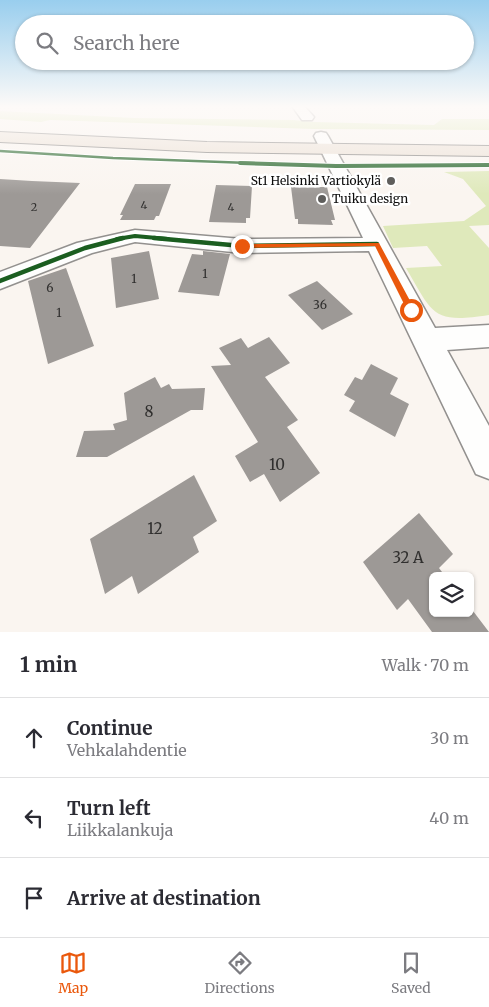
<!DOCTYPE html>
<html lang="en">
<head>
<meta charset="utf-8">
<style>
	body { margin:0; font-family:Merriweather,serif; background:#f7f7f7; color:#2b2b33 }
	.controls { position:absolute; right:15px; bottom:15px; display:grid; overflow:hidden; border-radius:8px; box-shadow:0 1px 4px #0004 }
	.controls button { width:45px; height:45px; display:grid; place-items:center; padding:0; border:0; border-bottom:1px solid #e1e1e2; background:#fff; color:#2b2b33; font:25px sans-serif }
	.stop { position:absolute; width:15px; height:15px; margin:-11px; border:4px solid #ea580c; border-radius:50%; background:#fff }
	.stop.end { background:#ea580c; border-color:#fff; box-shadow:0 1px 5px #0008 }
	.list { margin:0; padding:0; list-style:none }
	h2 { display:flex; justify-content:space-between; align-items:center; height:65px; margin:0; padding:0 20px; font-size:21px }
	h2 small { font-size:16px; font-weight:400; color:#7c7c81 }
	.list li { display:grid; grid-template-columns:32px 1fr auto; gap:15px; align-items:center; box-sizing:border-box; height:80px; padding:0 20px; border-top:1px solid #e1e1e2 }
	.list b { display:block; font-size:19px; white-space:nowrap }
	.list p { margin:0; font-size:16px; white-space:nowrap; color:#7c7c81 }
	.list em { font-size:16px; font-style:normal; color:#7c7c81 }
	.icon { flex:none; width:28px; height:28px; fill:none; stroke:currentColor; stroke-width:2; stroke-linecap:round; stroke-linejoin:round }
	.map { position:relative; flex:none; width:489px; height:632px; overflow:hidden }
	.search { position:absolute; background:#fff; box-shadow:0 1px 4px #0004; left:15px; right:15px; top:15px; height:55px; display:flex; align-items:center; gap:12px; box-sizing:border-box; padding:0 18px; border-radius:28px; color:#7c7c81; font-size:19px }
	.sheet { height:305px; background:#fff }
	nav { display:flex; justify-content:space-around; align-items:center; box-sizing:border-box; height:70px; border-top:1px solid #e1e1e2; background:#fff; font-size:14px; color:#7c7c81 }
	nav a { display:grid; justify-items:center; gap:2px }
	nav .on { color:#ea580c }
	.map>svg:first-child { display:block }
	.forest { fill:#dfe9bb }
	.building { fill:#9d9996 }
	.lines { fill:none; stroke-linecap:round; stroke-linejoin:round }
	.street-casing { stroke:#93918f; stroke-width:3 }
	.primary-casing { stroke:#807e7c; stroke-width:2 }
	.street { fill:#fefefd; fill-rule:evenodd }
	.primary { fill:#ece1d6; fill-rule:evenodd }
	.cycleway-far2-casing { stroke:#fff; stroke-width:4.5 }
	.cycleway-far1-casing { stroke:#fff; stroke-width:6 }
	.cycleway-casing { stroke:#fff; stroke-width:8 }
	.cycleway-far2 { stroke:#1b5e20; stroke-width:2.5 }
	.cycleway-far1 { stroke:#1b5e20; stroke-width:4 }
	.cycleway { stroke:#1b5e20; stroke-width:4.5 }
	.route { fill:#ea580c }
	.poi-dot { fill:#5f5e5c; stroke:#fff; stroke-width:2 }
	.labels { text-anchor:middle; stroke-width:5; stroke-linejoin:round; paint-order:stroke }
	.far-number-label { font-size:11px; fill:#302f2e }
	.far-poi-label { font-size:12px; fill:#0c0c0c; stroke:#fff; text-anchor:end }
	.number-label { font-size:12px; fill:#302f2e }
	.near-number-label { font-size:15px; fill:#302f2e }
</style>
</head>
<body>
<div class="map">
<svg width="489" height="632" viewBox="0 0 489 632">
	<rect width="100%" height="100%" fill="#faf5f0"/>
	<path class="forest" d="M0 111 134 118 293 120 315 122 434 125 442 119H489V130L314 129 50 120 41 122 0 119Z
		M489 171V225L469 226 489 248V315C432 324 433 314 406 268L442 266 427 246 393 248 383 226 464 221 486 206 463 179 444 172Z"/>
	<path class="building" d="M0 179 32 181 80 183 30 248 0 246Z
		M135 184H171L159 216H156L154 220H120L123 215H120Z
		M216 185 252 186 250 218H246V223L209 222Z
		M291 187H327L335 220H331L333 225 298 224V219H295Z
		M149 251 159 299 116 308 111 258Z
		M203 251 230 254 219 296 178 292 192 254 203 255Z
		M66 268 94 346 48 364 28 281Z
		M317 281 353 314 322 330 288 295Z
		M269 337 290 363 265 377 298 420 287 427 320 473 280 502 264 474 250 482 235 456 258 442 211 366 231 365 219 348 241 338 248 348Z
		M371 364 398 378 390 394 409 404 395 437 349 411 355 401 344 395 355 377 362 380Z
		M155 377 161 388 169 384 172 389 205 388 203 410H191L107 457H76L84 431 115 430 113 424 127 420 124 393Z
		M194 475 217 521 193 537 199 552 138 594 132 576 105 594 90 539Z
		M419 513 453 554 439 568 445 576H433V613H470V607L489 632H432L408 599 397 610 363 562Z"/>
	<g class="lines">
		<g class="street-casing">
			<path id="street" d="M292 106H304L314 117 312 120H302Z
				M321 132 326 133 328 136 435 328 489 325V347L447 350 489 426V479L476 474 369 251 242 253 135 242 92 253 0 289V272L77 243 135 230 242 239 363 238 314 136 316 133Z"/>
		</g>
		<g class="primary-casing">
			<path id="primary" d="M0 132 207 142 489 146V156L207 152 0 142Z"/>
		</g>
		<use href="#street" class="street"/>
		<use href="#primary" class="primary"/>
		<g class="cycleway-far2-casing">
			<path id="cycleway-far2" d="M0 151 113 158 275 164"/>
		</g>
		<g class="cycleway-far1-casing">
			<path id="cycleway-far1" d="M240 163 336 166 489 165
				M117 239 135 236 168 239"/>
		</g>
		<g class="cycleway-casing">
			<path id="cycleway" d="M154 238 242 246 377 244
				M0 281 85 248 123 238"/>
		</g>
		<use href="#cycleway-far2" class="cycleway-far2"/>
		<use href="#cycleway-far1" class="cycleway-far1"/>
		<use href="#cycleway" class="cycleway"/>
	</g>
	<linearGradient id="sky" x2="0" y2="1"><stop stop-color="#99ceee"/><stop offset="0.55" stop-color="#fdfaf8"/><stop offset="1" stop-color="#fdfaf8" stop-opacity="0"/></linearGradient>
	<rect width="489" height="194" fill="url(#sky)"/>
	<path class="route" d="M379 243 415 310 414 312H408L375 246 242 248 239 246 242 244Z"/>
	<g class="poi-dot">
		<circle cx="391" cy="181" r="5"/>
		<circle cx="322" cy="199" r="5"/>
	</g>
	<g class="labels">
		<g class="far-number-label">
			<text x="144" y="209">4</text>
			<text x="34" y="211">2</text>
			<text x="231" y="211">4</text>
		</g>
		<g class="far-poi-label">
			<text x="381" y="185">St1 Helsinki Vartiokylä</text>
			<text x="332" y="203" text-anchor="start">Tuiku design</text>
		</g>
		<g class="number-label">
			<text x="205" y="278">1</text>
			<text x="134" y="283">1</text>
			<text x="50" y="292">6</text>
			<text x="320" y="309">36</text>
			<text x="59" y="317">1</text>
		</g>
		<g class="near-number-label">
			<text x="149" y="417">8</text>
			<text x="277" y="470">10</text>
			<text x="155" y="534">12</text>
			<text x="408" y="563">32 A</text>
		</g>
	</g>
</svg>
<div class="controls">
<button><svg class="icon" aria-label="layers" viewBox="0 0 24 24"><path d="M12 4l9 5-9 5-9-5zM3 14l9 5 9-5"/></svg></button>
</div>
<div class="stop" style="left:411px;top:310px"></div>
<div class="stop end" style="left:242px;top:246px"></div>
<div class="search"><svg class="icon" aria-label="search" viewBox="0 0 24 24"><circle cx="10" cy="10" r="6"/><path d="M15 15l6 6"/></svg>Search here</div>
</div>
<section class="sheet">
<h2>1 min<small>Walk · 70 m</small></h2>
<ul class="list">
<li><svg class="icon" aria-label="ahead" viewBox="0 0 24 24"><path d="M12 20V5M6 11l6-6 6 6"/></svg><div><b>Continue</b><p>Vehkalahdentie</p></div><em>30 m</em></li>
<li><svg class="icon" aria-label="left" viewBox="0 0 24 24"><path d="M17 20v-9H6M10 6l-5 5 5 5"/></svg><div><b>Turn left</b><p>Liikkalankuja</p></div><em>40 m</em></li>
<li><svg class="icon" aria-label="arrive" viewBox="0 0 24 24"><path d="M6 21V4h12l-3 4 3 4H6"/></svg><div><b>Arrive at destination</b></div></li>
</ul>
</section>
<nav>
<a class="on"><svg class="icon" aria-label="map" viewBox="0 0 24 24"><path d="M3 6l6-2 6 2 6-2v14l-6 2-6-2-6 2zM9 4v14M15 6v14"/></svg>Map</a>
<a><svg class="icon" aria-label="directions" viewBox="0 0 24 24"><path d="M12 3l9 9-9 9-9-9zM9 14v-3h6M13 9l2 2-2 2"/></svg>Directions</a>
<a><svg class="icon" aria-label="saved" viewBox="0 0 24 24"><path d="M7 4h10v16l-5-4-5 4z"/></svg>Saved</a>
</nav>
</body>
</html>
